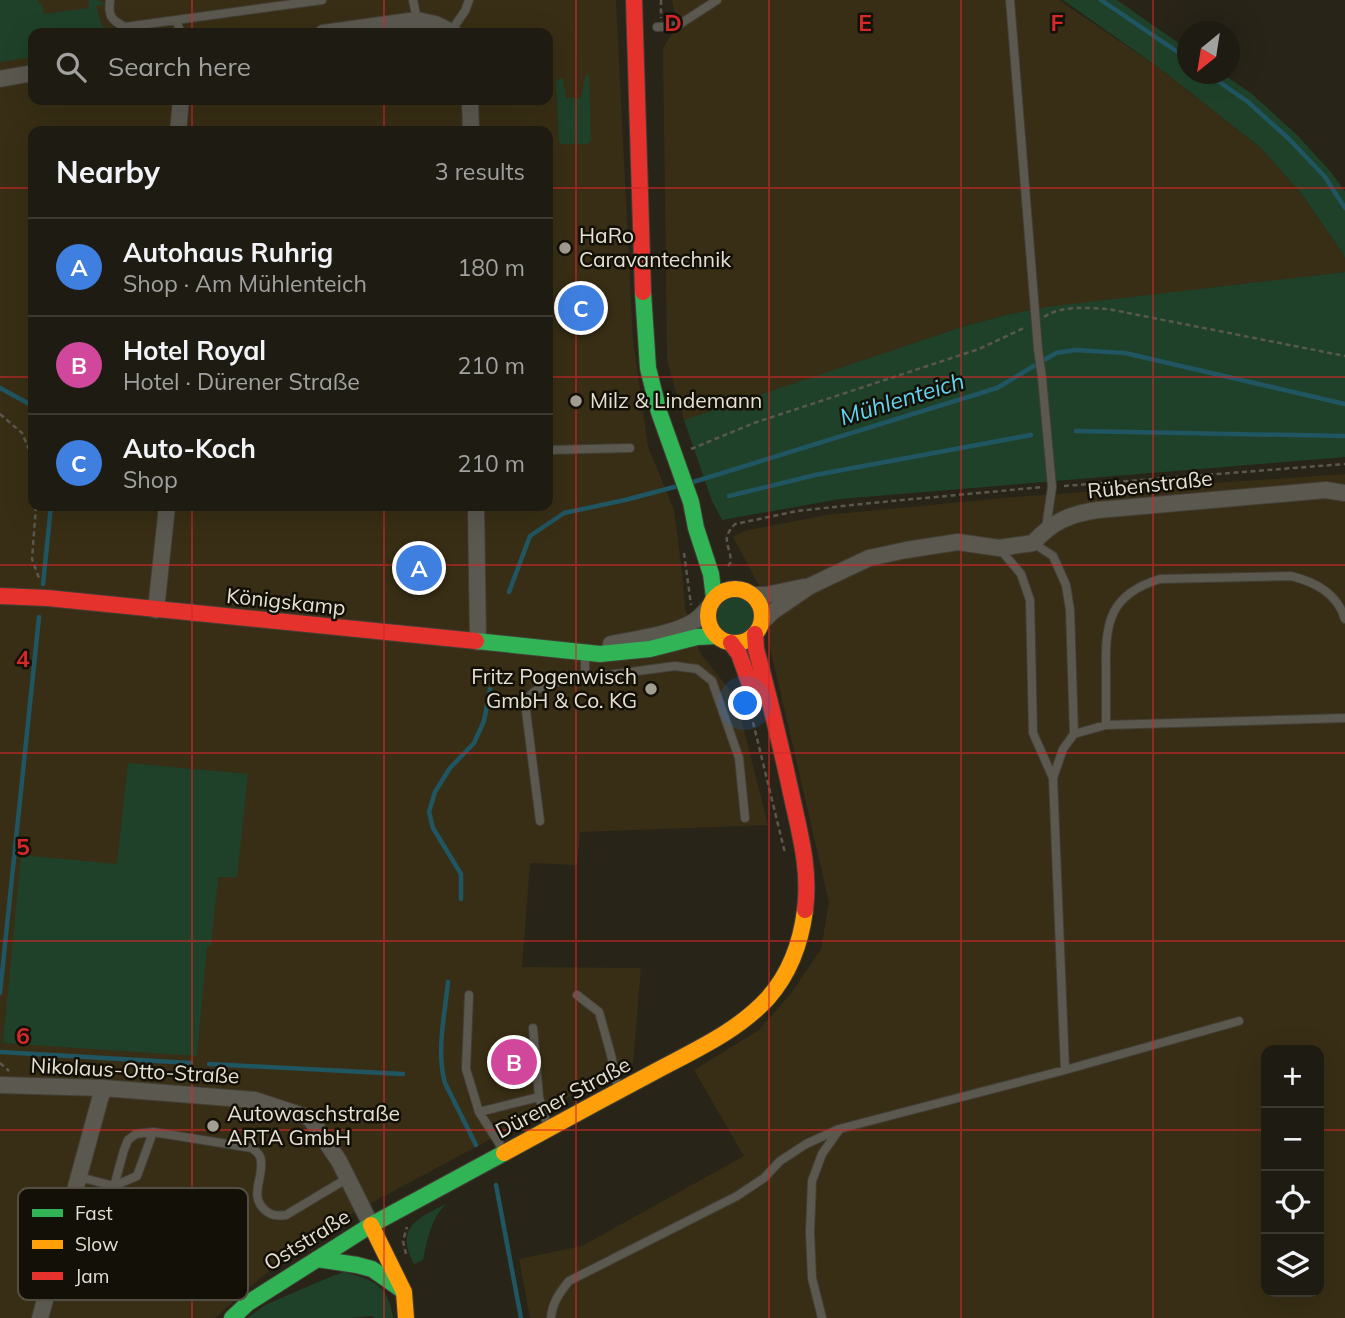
<!DOCTYPE html>
<html lang="en">
<head>
<meta charset="utf-8">
<style>
	body { margin:0; font-family:Mulish,sans-serif; background:#26241b; color:#f1f3f6 }
	.controls { position:absolute; right:21px; bottom:21px; display:grid; overflow:hidden; border-radius:14px; box-shadow:0 7px 28px #0002 }
	.controls button { width:63px; height:63px; display:grid; place-items:center; padding:0; border:0; border-bottom:2px solid #3c3932; background:#1e1b12; color:#f1f3f6; font:35px sans-serif }
	.compass { position:absolute; left:1177px; top:21px; width:63px; height:63px; border-radius:50%; background:#1e1b12; box-shadow:0 7px 28px #0002; rotate:210deg }
	.you { position:absolute; left:746px; top:704px; width:24px; height:24px; margin:-18px; border:5px solid #fff; border-radius:50%; background:#1a73e8; box-shadow:0 0 0 10px #1a73e833 }
	.badge { display:grid; place-items:center; width:46px; height:46px; border-radius:50%; background:#a39e92; color:#fff; font-size:23px; font-weight:700 }
	.pin { position:absolute; translate:-50% -50%; border:4px solid #fff; box-shadow:0 2px 7px #0006 }
	.list { margin:0; padding:0; list-style:none }
	h2 { display:flex; justify-content:space-between; align-items:center; height:91px; margin:0; padding:0 28px; font-size:30px }
	h2 small { font-size:23px; font-weight:400; color:#a1a19f }
	.list li { display:grid; grid-template-columns:46px 1fr auto; gap:21px; align-items:center; box-sizing:border-box; height:98px; padding:0 28px; border-top:2px solid #3c3932 }
	.list b { display:block; font-size:26px; white-space:nowrap }
	.list p { margin:0; font-size:23px; white-space:nowrap; color:#a1a19f }
	.list em { font-size:23px; font-style:normal; color:#a1a19f }
	.icon { flex:none; width:38px; height:38px; fill:none; stroke:currentColor; stroke-width:2; stroke-linecap:round; stroke-linejoin:round }
	.map { position:relative; flex:none; width:1345px; height:1318px; overflow:hidden }
	.search { position:absolute; background:#1e1b12; box-shadow:0 7px 28px #0002; left:28px; top:28px; width:525px; height:77px; display:flex; align-items:center; gap:18px; box-sizing:border-box; padding:0 24px; border-radius:14px; color:#a1a19f; font-size:26px }
	.panel { position:absolute; background:#1e1b12; box-shadow:0 7px 28px #0002; left:28px; top:126px; width:525px; height:385px; border-radius:14px }
	.map>svg:first-child { display:block }
	.built { fill:#382e15; fill-rule:evenodd }
	.green { fill:#1f4129 }
	.lines { fill:none; stroke-linecap:round; stroke-linejoin:round }
	.stream { stroke:#205562; stroke-width:4.5 }
	.lane-casing { stroke:#433f36; stroke-width:10 }
	.street-casing { stroke:#433f36; stroke-width:18 }
	.fast-casing { stroke:#433f36; stroke-width:18 }
	.slow-casing { stroke:#433f36; stroke-width:18 }
	.jam-casing { stroke:#433f36; stroke-width:18 }
	.path { stroke:#5a574f; stroke-width:2.5; stroke-dasharray:5 3.5; stroke-linecap:butt }
	.lane { stroke:#5b5850; stroke-width:8 }
	.street { stroke:#5b5850; stroke-width:16 }
	.fast { stroke:#30b455; stroke-width:16 }
	.slow { stroke:#ff9f0a; stroke-width:16 }
	.jam { stroke:#e5322d; stroke-width:16 }
	.grid { fill:none; stroke:#d62828; stroke-width:2; stroke-opacity:0.55 }
	.poi-dot { fill:#a39e92; stroke:#131007; stroke-width:2.5 }
	.labels { text-anchor:middle; stroke-width:5; stroke-linejoin:round; paint-order:stroke }
	.poi-label { font-size:21px; fill:#e5e0d3; stroke:#131007; text-anchor:start }
	.street-label { font-size:21px; fill:#e5e0d3; stroke:#131007 }
	.water-label { font-size:23px; font-style:italic; fill:#62d3f1; stroke:#131007 }
	.key { fill:#131007; stroke:#524e44; stroke-width:2 }
	.key-label { font-size:19px; fill:#e5e0d3 }
	.grid-label { font-size:23px; text-anchor:middle; font-weight:bold; fill:#d62828; stroke:#131007; stroke-width:5; stroke-linejoin:round; paint-order:stroke }
</style>
</head>
<body>
<div class="map">
<svg width="1345" height="1318" viewBox="0 0 1345 1318">
	<rect width="100%" height="100%" fill="#282418"/>
	<path class="built" d="M0 0H616L633 340 648 447 674 510 682 572 685 608 700 653 736 698 768 825 580 832 577 865 530 863 522 967 641 968 633 1063 345 1217 296 1247 215 1318H0ZM33 33H548V100H33ZM33 131H548V506H33Z
		M672 0H1059L1162 70 1261 148 1300 192 1342 252 1345 259V272L1035 309 1010 314 965 326 684 420 667 360 663 48 677 26Z
		M1345 474V1318H530L519 1259 582 1246 744 1156 694 1070 759 1030 792 992 821 949 829 902 768 639 769 604 733 537 744 531 826 515 1026 496ZM1266 1050H1319V1292H1266Z"/>
	<path class="green" d="M0 0H38L39 4 42 3 44 14 89 8 88 0H97L106 4 96 6 102 25 111 33H33V57L0 62Z
		M1063 0H1117L1187 49 1188 74H1223L1252 94 1297 135 1330 171 1345 191V259L1342 252 1300 192 1261 148 1162 70Z
		M586 75H589L591 141 587 144H562L559 142 556 80 563 78 566 98H581Z
		M1345 272V457L840 499 722 520 712 501 684 420 965 326 1010 314 1046 307Z
		M714 615a20 20 0 1 1 40 0a20 20 0 1 1-40 0Z
		M128 763 248 774 237 877H218L211 946H207L197 1056 3 1043 21 855 117 864Z
		M446 1204C431 1218 427 1241 423 1260L414 1264C395 1228 416 1219 446 1204Z
		M344 1272C373 1280 389 1285 393 1318H374L373 1316 352 1318H247L267 1304 330 1277Z"/>
	<g class="lines">
		<path class="stream" d="M1101 0 1188 59
			M1208 74 1248 102 1289 139 1325 177 1345 208
			M0 388 33 406
			M1076 431 1345 436
			M690 483 997 388 1056 353 1075 350 1125 353 1345 404
			M729 496 815 475 1031 435
			M43 584 51 506
			M509 592 530 536 564 513 625 500 678 486
			M461 899V874L433 828 429 812 435 792 450 768 474 743 484 721 490 689
			M448 982C445 1014 436 1051 445 1083L476 1145
			M0 993 39 617
			M0 1052 191 1063
			M209 1064 403 1074
			M496 1185 521 1318"/>
		<g class="lane-casing">
			<path id="lane" d="M110 0C108 16 111 20 125 27L322 0
				M413 0 417 20
				M1010 0 1038 349 1042 378 1052 487 1046 528
				M177 20 180 33
				M657 27 677 26 717 0
				M451 31 465 11 469 0
				M548 450 630 448
				M1033 543 1053 556 1066 585 1070 610 1074 734
				M1000 549 1021 574 1030 600 1033 733 1053 778
				M585 678 675 666 697 669 712 681 739 758 745 818
				M1106 725C1106 707 1106 688 1106 669 1105 622 1110 594 1160 579L1291 576C1315 582 1337 593 1345 619
				M540 821 525 703C536 681 563 682 585 678V656
				M469 995 466 1069 479 1112 499 1143 502 1151
				M577 995 599 1012 611 1055 618 1089
				M1065 1070 1053 778 1063 749 1074 734 1106 725 1345 718
				M539 1097 545 1118 549 1126
				M479 1112 539 1097 533 1028
				M79 1177 114 1186 137 1176 153 1132
				M113 1265 131 1205 114 1186 124 1150 128 1140 136 1134 153 1132 252 1148C257 1152 261 1155 261 1162 263 1179 249 1196 265 1210 271 1216 278 1216 286 1215L348 1178
				M551 1318C552 1303 560 1292 569 1281L737 1196 764 1178 780 1161 806 1144 839 1129 1065 1070 1239 1021
				M822 1318 812 1278 810 1232 812 1181 822 1154 839 1130"/>
		</g>
		<g class="street-casing">
			<path id="street" d="M323 33 417 20 435 24 454 33
				M0 79 33 73
				M470 100 471 131
				M178 131 181 100
				M476 506 478 642
				M752 595H766L804 587
				M156 610 167 506
				M761 623 772 612 810 586 869 558 906 550 958 542 999 548 1033 543C1052 522 1069 514 1098 510L1326 490 1345 493
				M611 644C635 639 676 634 696 620 701 616 705 612 708 608
				M0 1085 103 1088 255 1100 310 1118 339 1161 371 1225
				M40 1318 103 1088"/>
		</g>
		<g class="fast-casing">
			<path id="fast" d="M643 292 648 368 659 412 691 502 696 528 711 574 714 598
				M476 641 600 654 650 649 697 637 716 636
				M317 1259 357 1265 372 1269 402 1290
				M232 1318 248 1303 371 1225 504 1153"/>
		</g>
		<g class="slow-casing">
			<path id="slow" d="M708 616a27 27 0 1 1 54 0a27 27 0 1 1-54 0Z
				M504 1153C555 1125 605 1098 656 1071 695 1050 738 1031 768 998 790 973 801 942 805 910
				M371 1225 404 1292 406 1318"/>
		</g>
		<g class="jam-casing">
			<path id="jam" d="M634 0 643 292
				M0 596 47 598 476 641
				M755 634 756 649C770 700 782 751 793 802 801 838 810 872 805 910
				M731 643 739 654 754 696"/>
		</g>
		<path class="path" d="M661 0V18
			M1044 317C1062 305 1088 308 1108 309L1345 356
			M0 414 22 433 33 459
			M691 449 754 423 979 349 1026 327
			M1064 486 1345 464
			M36 506 32 559 39 578
			M684 553 691 605
			M728 566 731 562C730 544 720 540 735 524L797 511 871 503 1043 487
			M751 714 785 853
			M0 1063 9 1071
			M406 1254 403 1241 407 1227"/>
		<use href="#lane" class="lane"/>
		<use href="#street" class="street"/>
		<use href="#fast" class="fast"/>
		<use href="#slow" class="slow"/>
		<use href="#jam" class="jam"/>
	</g>
	<path class="grid" d="M192 0V33M384 0V33M576 0V1318M769 0V1318M961 0V1318M1153 0V1318M192 100V131M384 100V131M0 188H33M548 188H1345M0 377H33M548 377H1345M192 506V1318M384 506V1318M0 565H1345M0 753H1345M0 941H1345M0 1130H1266M1319 1130H1345"/>
	<g class="poi-dot">
		<circle cx="565" cy="248" r="7"/>
		<circle cx="576" cy="401" r="7"/>
		<circle cx="651" cy="689" r="7"/>
		<circle cx="213" cy="1126" r="7"/>
	</g>
	<g class="labels">
		<g class="poi-label">
			<text x="579" y="243">HaRo<tspan x="579" dy="24">Caravantechnik</tspan></text>
			<text x="590" y="408">Milz &amp; Lindemann</text>
			<text x="637" y="684" text-anchor="end">Fritz Pogenwisch<tspan x="637" dy="24">GmbH &amp; Co. KG</tspan></text>
			<text x="227" y="1121">Autowaschstraße<tspan x="227" dy="24">ARTA GmbH</tspan></text>
		</g>
		<g class="street-label">
			<text transform="translate(1150 485) rotate(-6)" y="7">Rübenstraße</text>
			<text transform="translate(286 602) rotate(6)" y="7">Königskamp</text>
			<text transform="translate(135 1071) rotate(3)" y="7">Nikolaus-Otto-Straße</text>
			<text transform="translate(563 1098) rotate(-28)" y="7">Dürener Straße</text>
			<text transform="translate(307 1240) rotate(-32)" y="7">Oststraße</text>
		</g>
		<g class="water-label">
			<text transform="translate(902 399) rotate(-17)" y="8">Mühlenteich</text>
		</g>
	</g>
	<rect x="18" y="1188" width="230" height="112" rx="10" class="key"/>
	<rect x="32" y="1209" width="31" height="8" fill="#30b455"/>
	<rect x="32" y="1240" width="31" height="9" fill="#ff9f0a"/>
	<rect x="32" y="1272" width="31" height="8" fill="#e5322d"/>
	<g class="key-label">
		<text x="75" y="1220">Fast</text>
		<text x="75" y="1251">Slow</text>
		<text x="75" y="1283">Jam</text>
	</g>
	<g class="grid-label">
		<text x="673" y="31">D</text>
		<text x="865" y="31">E</text>
		<text x="1057" y="31">F</text>
		<text x="23" y="667">4</text>
		<text x="23" y="855">5</text>
		<text x="23" y="1044">6</text>
	</g>
</svg>
<div class="controls">
<button>+</button>
<button>−</button>
<button><svg class="icon" aria-label="locate" viewBox="0 0 24 24"><circle cx="12" cy="12" r="6"/><path d="M12 2v4M12 18v4M2 12h4M18 12h4"/></svg></button>
<button><svg class="icon" aria-label="layers" viewBox="0 0 24 24"><path d="M12 4l9 5-9 5-9-5zM3 14l9 5 9-5"/></svg></button>
</div>
<svg class="compass" viewBox="-18 -18 36 36"><path d="M0-13l5 13h-10z" fill="#e53935"/><path d="M0 13l5-13h-10z" fill="#a1a19f"/></svg>
<div class="you"></div>
<div class="pin badge" style="left:419px;top:568px;background:#3f7fe0">A</div>
<div class="pin badge" style="left:514px;top:1062px;background:#d1479c">B</div>
<div class="pin badge" style="left:581px;top:308px;background:#3f7fe0">C</div>
<div class="search"><svg class="icon" aria-label="search" viewBox="0 0 24 24"><circle cx="10" cy="10" r="6"/><path d="M15 15l6 6"/></svg>Search here</div>
<section class="panel">
<h2>Nearby<small>3 results</small></h2>
<ul class="list">
<li><span class="badge" style="background:#3f7fe0">A</span><div><b>Autohaus Ruhrig</b><p>Shop · Am Mühlenteich</p></div><em>180 m</em></li>
<li><span class="badge" style="background:#d1479c">B</span><div><b>Hotel Royal</b><p>Hotel · Dürener Straße</p></div><em>210 m</em></li>
<li><span class="badge" style="background:#3f7fe0">C</span><div><b>Auto-Koch</b><p>Shop</p></div><em>210 m</em></li>
</ul>
</section>
</div>
</body>
</html>
